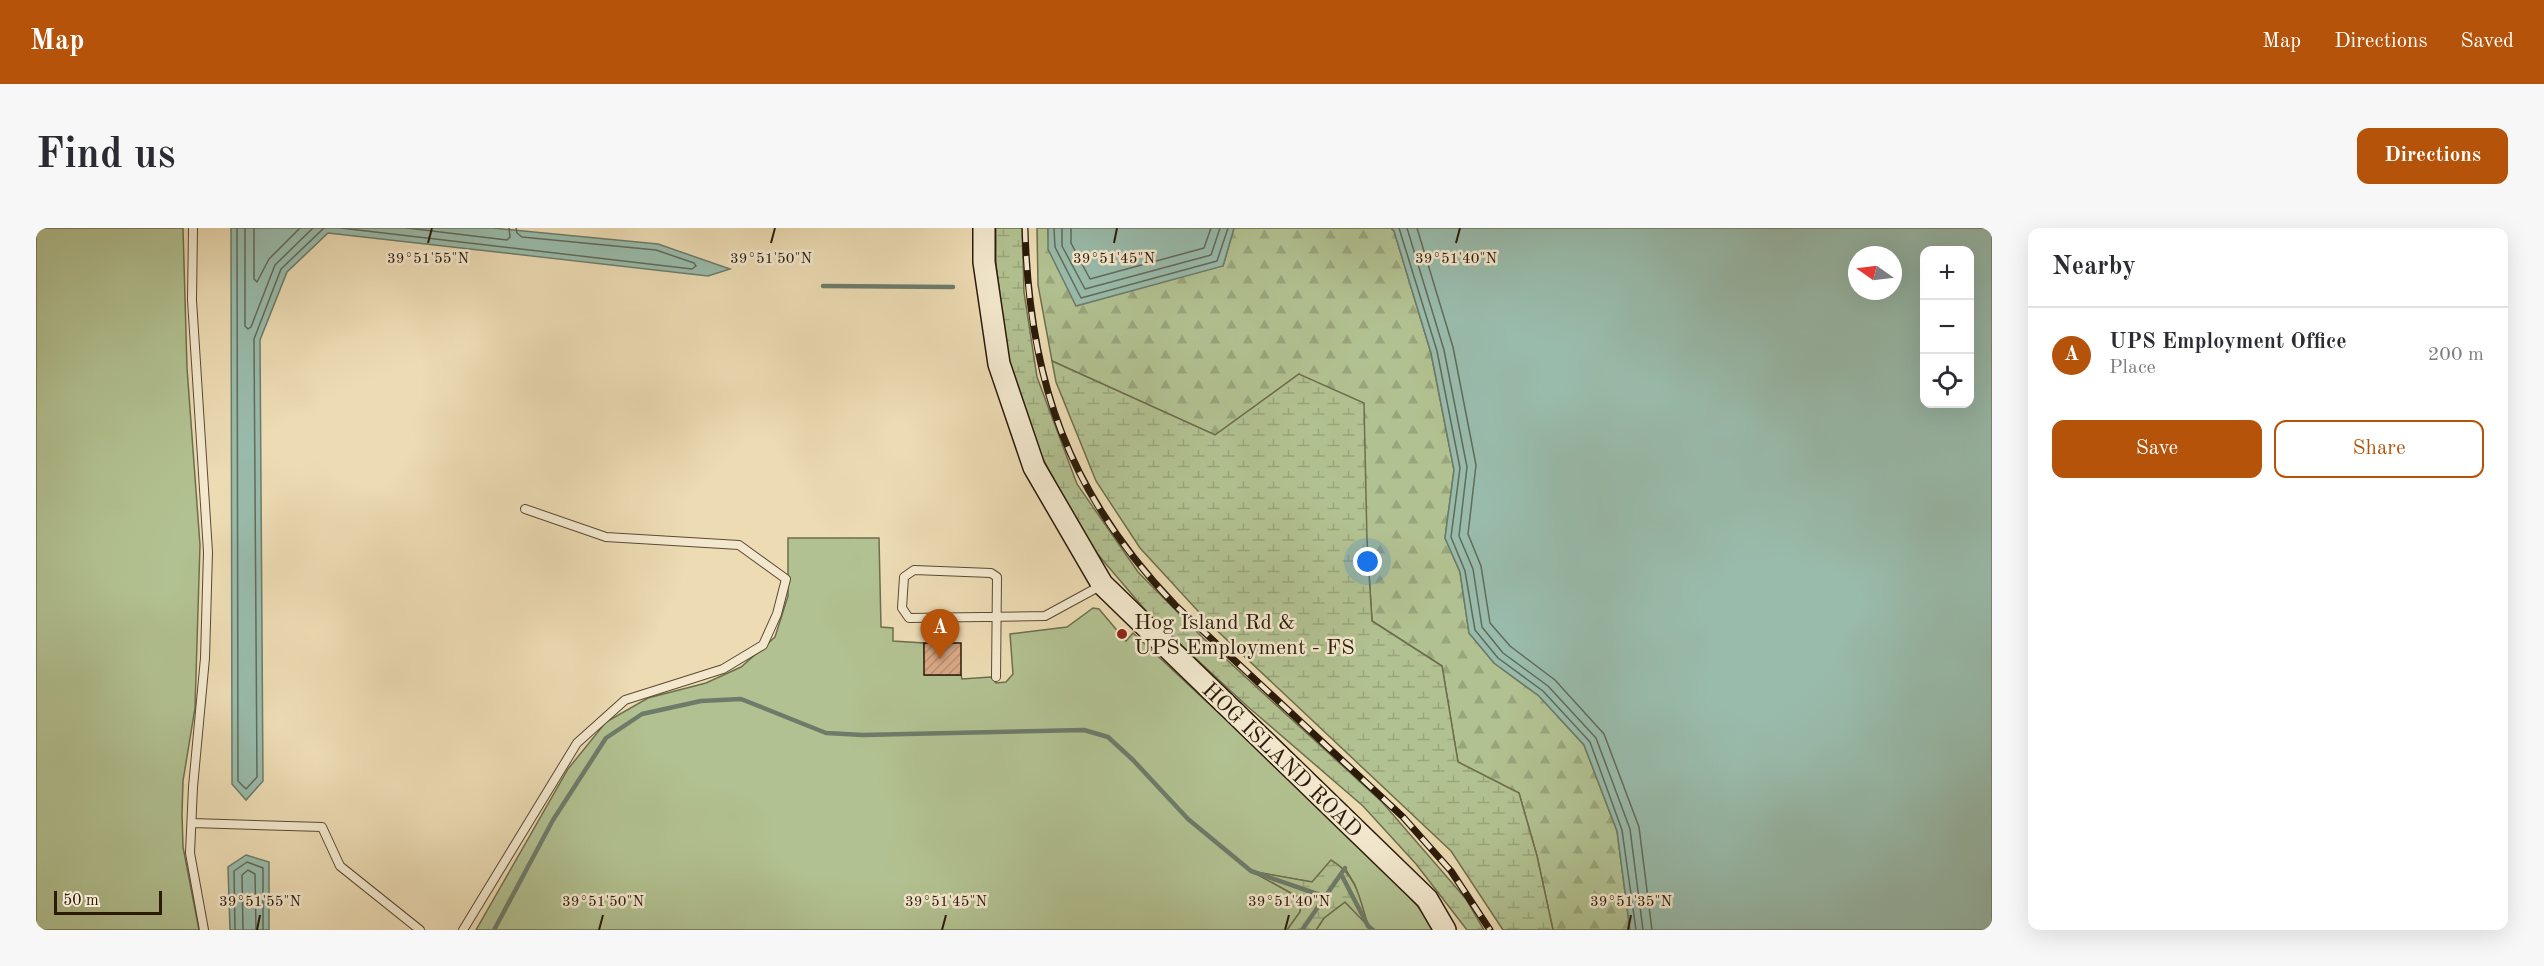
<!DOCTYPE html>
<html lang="en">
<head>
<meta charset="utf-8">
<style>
	body { margin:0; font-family:"Old Standard TT",serif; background:#f7f7f7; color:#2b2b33 }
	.controls { position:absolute; right:18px; top:18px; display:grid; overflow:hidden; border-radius:12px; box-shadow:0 6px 24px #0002 }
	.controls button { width:54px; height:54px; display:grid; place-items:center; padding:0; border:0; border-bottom:2px solid #e1e1e2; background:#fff; color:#2b2b33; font:30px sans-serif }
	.compass { position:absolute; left:1812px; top:18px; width:54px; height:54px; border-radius:50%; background:#fff; box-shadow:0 6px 24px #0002; rotate:284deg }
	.scale { position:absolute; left:18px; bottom:15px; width:108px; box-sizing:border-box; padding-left:6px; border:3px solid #2b1a08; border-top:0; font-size:16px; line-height:21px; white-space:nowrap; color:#2b1a08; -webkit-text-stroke:4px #f3e8ce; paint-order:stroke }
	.you { position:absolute; left:1332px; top:334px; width:21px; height:21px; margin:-15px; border:4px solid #fff; border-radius:50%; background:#1a73e8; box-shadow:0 0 0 9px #1a73e833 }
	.badge { display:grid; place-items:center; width:39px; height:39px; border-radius:50%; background:#b45309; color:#fff; font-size:20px; font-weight:700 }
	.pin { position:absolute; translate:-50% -50px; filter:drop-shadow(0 2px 3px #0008) }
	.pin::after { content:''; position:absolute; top:32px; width:21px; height:18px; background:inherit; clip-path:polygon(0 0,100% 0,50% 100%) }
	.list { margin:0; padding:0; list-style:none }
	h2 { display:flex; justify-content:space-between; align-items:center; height:78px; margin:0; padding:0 24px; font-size:26px }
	h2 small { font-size:20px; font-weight:400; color:#7c7c81 }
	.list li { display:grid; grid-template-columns:39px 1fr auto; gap:18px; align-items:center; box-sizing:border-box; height:96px; padding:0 24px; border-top:2px solid #e1e1e2 }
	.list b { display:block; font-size:22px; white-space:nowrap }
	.list p { margin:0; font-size:20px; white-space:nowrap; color:#7c7c81 }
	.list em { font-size:20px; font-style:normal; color:#7c7c81 }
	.actions { display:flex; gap:12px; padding:18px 24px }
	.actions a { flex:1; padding:14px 0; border:2px solid #b45309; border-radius:12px; text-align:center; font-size:21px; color:#b45309 }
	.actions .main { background:#b45309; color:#fff }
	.icon { flex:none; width:33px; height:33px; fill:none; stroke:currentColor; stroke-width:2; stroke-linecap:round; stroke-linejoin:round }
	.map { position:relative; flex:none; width:1956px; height:702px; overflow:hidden; border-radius:12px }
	header { display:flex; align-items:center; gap:36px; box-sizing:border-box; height:84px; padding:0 30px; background:#b45309; color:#fff }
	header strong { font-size:28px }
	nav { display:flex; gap:33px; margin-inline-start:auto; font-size:21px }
	.intro { display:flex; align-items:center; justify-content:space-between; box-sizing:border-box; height:144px; padding:0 36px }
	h1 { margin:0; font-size:42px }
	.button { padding:15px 27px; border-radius:12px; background:#b45309; color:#fff; font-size:21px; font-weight:700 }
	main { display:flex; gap:36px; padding:0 36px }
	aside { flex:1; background:#fff; border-radius:12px; box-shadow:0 6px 24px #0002 }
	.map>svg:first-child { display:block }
	.grass { fill:#b2c191; stroke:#6e6e4c; stroke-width:1.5 }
	.forest { fill:url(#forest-firs); stroke:#6e6e4c; stroke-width:1.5 }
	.wetland { fill:url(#wetland-marsh); stroke:#6e6e4c; stroke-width:1.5 }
	.water { fill:#99bbab; stroke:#6d7b6a; stroke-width:1.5; fill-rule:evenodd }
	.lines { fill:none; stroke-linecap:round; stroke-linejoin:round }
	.shore { stroke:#626a5a; stroke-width:1.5 }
	.stream { stroke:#6d7b6a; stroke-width:4.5 }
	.building { fill:url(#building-hatch); stroke:#2b1a08; stroke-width:1.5 }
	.lane-casing { stroke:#5b4a33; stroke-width:10 }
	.secondary-casing { stroke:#2b1a08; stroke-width:24 }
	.lane { stroke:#f3e8ce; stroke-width:8 }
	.secondary { stroke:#f3e8ce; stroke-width:21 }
	.rail-casing { stroke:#2b1a08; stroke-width:7 }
	.rail { stroke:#f3e8ce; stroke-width:4.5; stroke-dasharray:14; stroke-linecap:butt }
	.ticks { fill:none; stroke:#2b1a08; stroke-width:2 }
	.poi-dot { fill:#8f2418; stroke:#f3e8ce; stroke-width:2 }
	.labels { text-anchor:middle; stroke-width:5; stroke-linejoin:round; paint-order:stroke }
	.poi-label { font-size:22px; fill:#2b1a08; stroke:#f3e8ce; text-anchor:start }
	.street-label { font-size:22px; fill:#2b1a08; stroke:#f3e8ce }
	.ticks-label { font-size:15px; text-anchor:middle; fill:#2b1a08; stroke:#f3e8ce; stroke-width:5; stroke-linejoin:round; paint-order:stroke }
</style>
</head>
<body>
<header>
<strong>Map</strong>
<nav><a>Map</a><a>Directions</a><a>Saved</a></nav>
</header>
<div class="intro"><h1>Find us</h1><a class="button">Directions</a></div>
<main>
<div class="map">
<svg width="1956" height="702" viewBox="0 0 1956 702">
	<defs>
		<pattern id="forest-firs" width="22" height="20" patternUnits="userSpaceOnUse" patternTransform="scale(1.5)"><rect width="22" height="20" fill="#b2c191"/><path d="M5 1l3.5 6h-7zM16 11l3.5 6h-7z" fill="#99a57c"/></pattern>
		<pattern id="wetland-marsh" width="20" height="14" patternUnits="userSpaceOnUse" patternTransform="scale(1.5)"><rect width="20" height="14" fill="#b2c191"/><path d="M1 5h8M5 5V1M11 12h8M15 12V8" fill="none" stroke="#99a57c"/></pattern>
		<pattern id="building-hatch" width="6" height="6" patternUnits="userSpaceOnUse" patternTransform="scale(1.5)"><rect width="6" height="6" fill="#d9a885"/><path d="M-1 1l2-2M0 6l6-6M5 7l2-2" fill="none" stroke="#ba9071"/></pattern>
	</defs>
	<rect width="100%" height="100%" fill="#ecdbb3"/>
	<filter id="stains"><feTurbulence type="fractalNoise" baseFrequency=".00333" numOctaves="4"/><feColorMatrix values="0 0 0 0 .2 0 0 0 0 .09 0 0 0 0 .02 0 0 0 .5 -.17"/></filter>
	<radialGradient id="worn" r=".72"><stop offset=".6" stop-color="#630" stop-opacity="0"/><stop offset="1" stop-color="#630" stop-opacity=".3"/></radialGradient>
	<path class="grass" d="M0 0H147L151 140 164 317 159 480 147 553 146 586 147 619 163 702H0Z
		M752 310H843L845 399 857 400V413L888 415 889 447H925L926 451 955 449 960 455 970 454 977 446 974 406 1031 399 1057 380 1063 381 1090 413 1097 405 1342 633 1390 688 1399 702H1280L1288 690 1309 674 1332 697 1319 657 1309 640 1276 654 1217 644 1266 671 1264 684 1251 702H440L532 541 570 494 612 470 670 455 705 439 739 409 752 368Z"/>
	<path class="forest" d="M1001 0H1012L1013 21 1187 38 1198 0H1355L1358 3 1395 125 1418 242 1409 310 1424 344 1433 405 1458 435 1503 468 1548 517 1581 603 1594 702H1517L1501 628 1483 565 1422 534 1406 438 1336 393 1331 313 1263 146 1179 207 1016 133 1002 57Z"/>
	<path class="wetland" d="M960 0H986L988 64 1001 149 1041 256 1102 344 1167 410 1346 574 1430 671 1448 702H1431L1380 636 1327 578 1211 478 1116 390 1053 316 999 216 971 124 960 36Z
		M1016 133 1179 207 1263 146 1328 175 1331 313 1336 393 1406 438 1422 534 1483 565 1501 628 1517 702H1467L1415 623 1173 395 1104 320 1060 253 1020 154Z
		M1295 632C1321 647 1324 671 1332 698L1309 674 1288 690 1280 702H1251L1264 684 1266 671 1215 643 1276 654Z"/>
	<path class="water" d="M195 0H457L622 16 694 41 672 48 292 5 251 44 224 112 227 553 210 572 196 556Z
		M1012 0H1198L1187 38 1040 78 1012 21Z
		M1355 0H1956V702H1594L1581 603 1548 517 1503 468 1458 435 1433 405 1424 344 1409 310 1418 242 1395 125 1358 3ZM1934 22V176H1888V22ZM1821 27H1857V63H1821Z
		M210 627 233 634V702H194L192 639Z"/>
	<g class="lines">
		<path class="shore" d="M201 0 202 553 210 561 221 549 218 111 245 41 288 0
			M209 0V98L212 101 215 99 239 37 277 0
			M218 0V51L221 54 233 31 264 0
			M305 0 656 41 660 38 658 35 620 22 486 9 481 5 480 0
			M371 0 471 12 474 9 473 0
			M1018 0 1019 19 1045 70 1181 33 1192 0
			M1026 0V18L1049 61 1175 27 1184 0
			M1035 0V15L1054 51 1168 20 1175 0
			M1363 0 1401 123 1424 240 1415 309 1429 343 1439 402 1462 430 1507 463 1554 514 1586 602 1600 702
			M1371 0 1408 122 1431 239 1423 308 1437 341 1446 399 1467 425 1512 458 1560 510 1594 601 1607 702
			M1381 0 1417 119 1440 237 1432 306 1445 338 1454 395 1474 418 1519 452 1568 506 1603 599 1616 702
			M199 702 198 643 211 634 227 640V702
			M207 702 206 647 212 642 219 646 220 702"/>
		<path class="stream" d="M787 58 917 59
			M1305 646 1332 698 1337 702
			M458 702 517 592 570 510 606 486 665 473 705 471 790 505 827 507 1048 502 1072 509 1097 532 1152 591 1215 643 1290 669
			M1266 702 1309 640"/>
	</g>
	<path class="building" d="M888 415H925V447H888Z"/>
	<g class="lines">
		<g class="lane-casing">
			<path id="lane" d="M157 0 156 72 172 324 169 430 157 559 154 625 168 702
				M960 449 961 349 955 345 878 342 868 349 866 380 873 390 1009 388 1066 357
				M156 595 286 599 304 638 384 702
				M427 702 541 515 589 472 687 441 727 417 741 386 750 351 703 317 570 309 489 281"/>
		</g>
		<g class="secondary-casing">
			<path id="secondary" d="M948 0V34L963 136 998 239 1066 356 1391 671 1409 702"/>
		</g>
		<use href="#lane" class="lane"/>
		<use href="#secondary" class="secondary"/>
		<g class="rail-casing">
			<path id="rail" d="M989 0C993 153 1032 265 1139 377L1367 589 1415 643 1454 702"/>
		</g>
		<use href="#rail" class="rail"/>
	</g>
	<path class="ticks" d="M392 15 396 0M735 15 739 0M1078 15 1081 0M1420 15 1424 0M221 702 224 687M563 702 567 687M906 702 910 687M1249 702 1253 687M1592 702 1595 687"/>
	<circle class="poi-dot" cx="1086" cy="406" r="6"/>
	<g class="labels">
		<g class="poi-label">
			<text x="1098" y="401">Hog Island Rd &amp;<tspan x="1098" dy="25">UPS Employment - FS</tspan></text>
		</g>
		<g class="street-label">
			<text transform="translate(1247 531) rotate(44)" y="8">HOG ISLAND ROAD</text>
		</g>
	</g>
	<g class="ticks-label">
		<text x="392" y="35">39°51'55"N</text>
		<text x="735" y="35">39°51'50"N</text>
		<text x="1078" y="35">39°51'45"N</text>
		<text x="1420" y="35">39°51'40"N</text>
		<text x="224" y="678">39°51'55"N</text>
		<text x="567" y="678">39°51'50"N</text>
		<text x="910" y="678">39°51'45"N</text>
		<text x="1253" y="678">39°51'40"N</text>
		<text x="1595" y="678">39°51'35"N</text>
	</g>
	<rect width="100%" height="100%" filter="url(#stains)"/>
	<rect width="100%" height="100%" fill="url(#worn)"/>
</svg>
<div class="controls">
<button>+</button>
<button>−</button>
<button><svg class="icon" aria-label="locate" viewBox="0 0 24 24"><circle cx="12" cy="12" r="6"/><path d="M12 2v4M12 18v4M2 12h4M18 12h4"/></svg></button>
</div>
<svg class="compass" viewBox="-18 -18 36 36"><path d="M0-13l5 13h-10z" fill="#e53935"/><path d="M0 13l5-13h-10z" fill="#7c7c81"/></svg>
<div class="scale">50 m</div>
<div class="you"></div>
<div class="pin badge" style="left:904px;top:431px">A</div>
</div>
<aside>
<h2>Nearby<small></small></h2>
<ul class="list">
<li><span class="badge">A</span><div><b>UPS Employment Office</b><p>Place</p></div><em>200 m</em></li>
</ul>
<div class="actions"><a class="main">Save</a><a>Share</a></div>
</aside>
</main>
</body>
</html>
